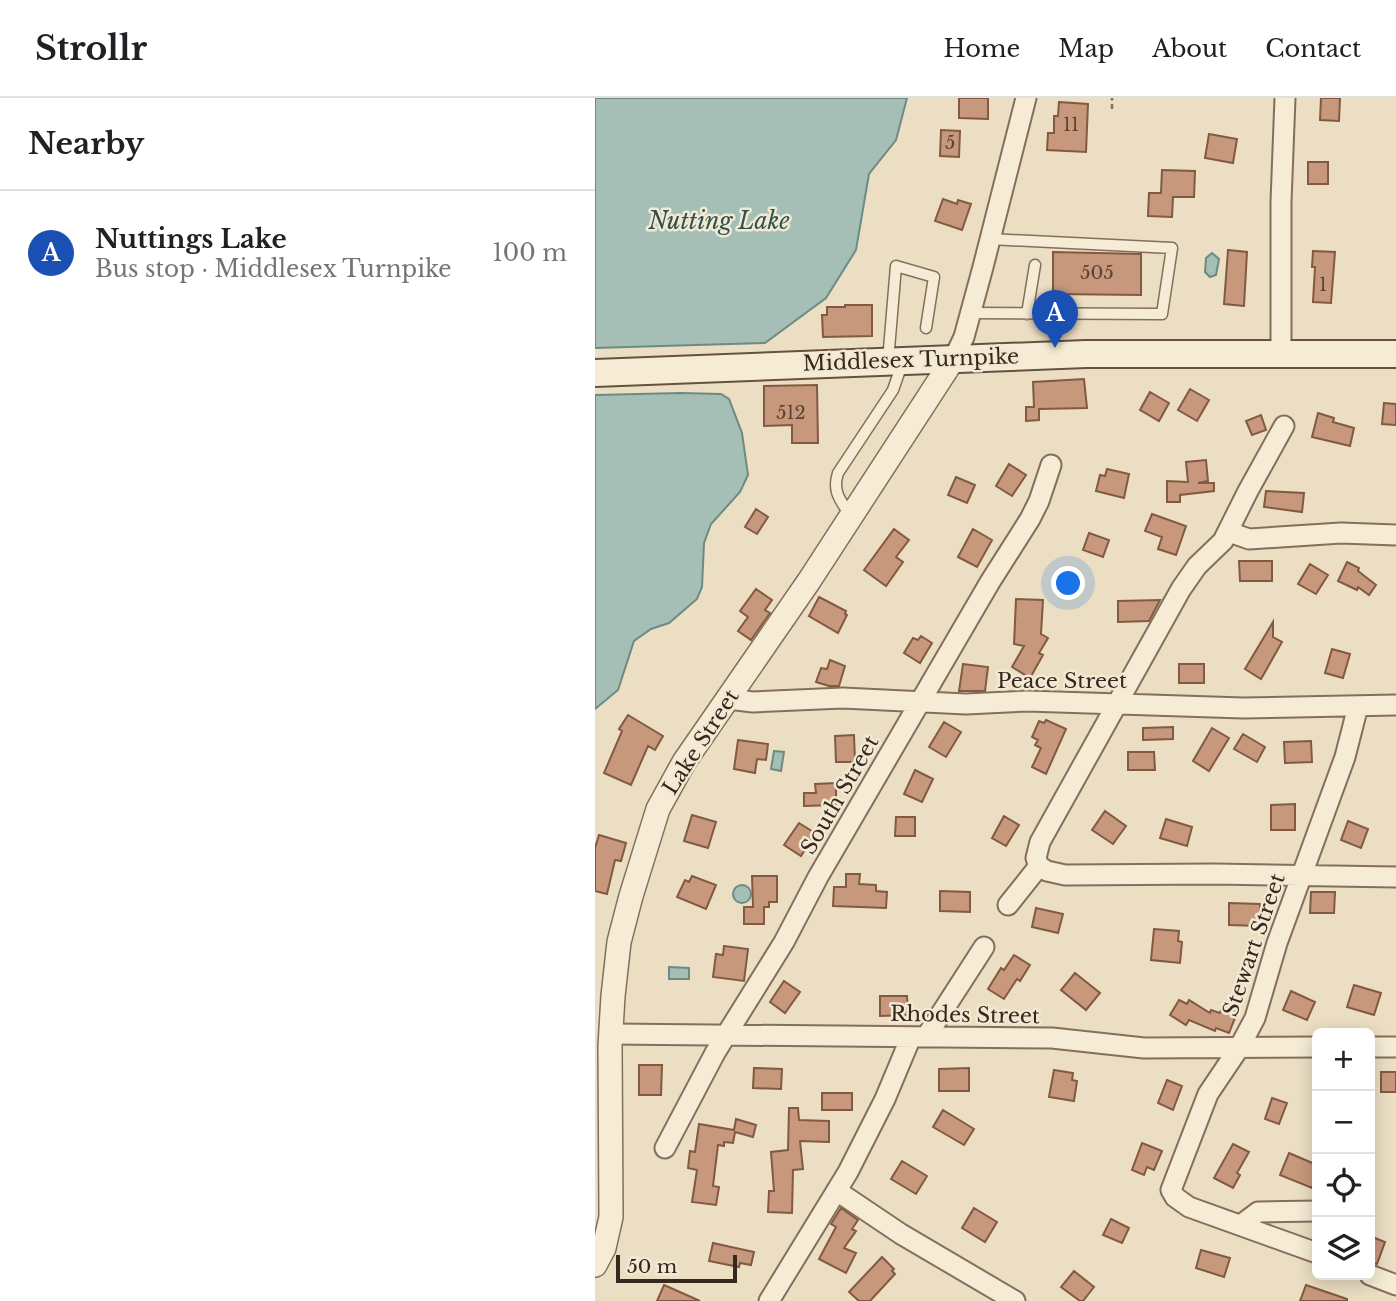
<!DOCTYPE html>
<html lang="en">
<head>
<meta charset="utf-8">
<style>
	body { margin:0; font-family:"Libre Baskerville",serif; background:#f2f2f2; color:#202124 }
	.controls { position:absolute; right:21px; bottom:21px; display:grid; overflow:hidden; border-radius:10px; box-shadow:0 4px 18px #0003 }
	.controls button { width:63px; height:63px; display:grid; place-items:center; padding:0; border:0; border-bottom:2px solid #e0e0e0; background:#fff; color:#202124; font:35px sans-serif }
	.scale { position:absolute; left:21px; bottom:18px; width:121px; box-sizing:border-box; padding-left:7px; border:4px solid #35281e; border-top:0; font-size:19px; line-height:24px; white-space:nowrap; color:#35281e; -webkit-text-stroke:5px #f3e8d2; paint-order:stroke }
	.you { position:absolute; left:474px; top:486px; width:24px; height:24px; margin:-18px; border:5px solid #fff; border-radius:50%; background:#1a73e8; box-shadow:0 0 0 10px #1a73e833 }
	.badge { display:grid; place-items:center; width:46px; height:46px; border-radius:50%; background:#7c3aed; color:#fff; font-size:23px; font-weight:700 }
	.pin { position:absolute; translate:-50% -58px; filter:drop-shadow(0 2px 4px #0008) }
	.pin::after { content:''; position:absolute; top:37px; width:24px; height:21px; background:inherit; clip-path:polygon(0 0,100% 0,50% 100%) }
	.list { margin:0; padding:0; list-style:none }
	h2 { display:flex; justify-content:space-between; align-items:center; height:91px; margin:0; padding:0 28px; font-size:30px }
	h2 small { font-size:23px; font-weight:400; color:#757577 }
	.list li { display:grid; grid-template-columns:46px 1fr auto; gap:21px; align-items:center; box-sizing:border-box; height:126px; padding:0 28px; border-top:2px solid #e0e0e0 }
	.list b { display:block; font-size:26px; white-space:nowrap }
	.list p { margin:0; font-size:23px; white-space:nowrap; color:#757577 }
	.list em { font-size:23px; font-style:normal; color:#757577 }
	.icon { flex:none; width:38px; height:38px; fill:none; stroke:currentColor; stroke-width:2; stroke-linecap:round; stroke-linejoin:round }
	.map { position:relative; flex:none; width:801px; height:1203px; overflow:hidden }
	header { display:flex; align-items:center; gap:42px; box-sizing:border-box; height:98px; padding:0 35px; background:#fff; border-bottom:2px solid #e0e0e0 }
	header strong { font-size:33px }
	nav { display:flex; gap:38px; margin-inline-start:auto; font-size:24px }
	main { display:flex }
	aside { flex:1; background:#fff }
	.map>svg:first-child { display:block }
	.water { fill:#a5beb6; stroke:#6c8b83; stroke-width:2 }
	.building { fill:#c7987b; stroke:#825942; stroke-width:2 }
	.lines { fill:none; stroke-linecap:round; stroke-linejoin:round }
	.service-casing { stroke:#846f5b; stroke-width:13 }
	.minor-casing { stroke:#846f5b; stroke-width:23 }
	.tertiary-casing { stroke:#846f5b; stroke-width:26 }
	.secondary-casing { stroke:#66513e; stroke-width:30 }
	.path { stroke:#846f5b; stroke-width:2.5; stroke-dasharray:5 3.5; stroke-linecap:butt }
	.service { stroke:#f6ecd5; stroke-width:10 }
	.minor { stroke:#f6ecd5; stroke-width:19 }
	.tertiary { stroke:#f6ecd5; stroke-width:23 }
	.secondary { stroke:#f6ecd5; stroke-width:26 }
	.labels { text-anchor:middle; stroke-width:5; stroke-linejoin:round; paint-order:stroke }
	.number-label { font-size:18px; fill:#5a4435 }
	.street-label { font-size:21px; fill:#35281e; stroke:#f3e8d2 }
	.water-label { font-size:23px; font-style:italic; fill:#2e5450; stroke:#f3e8d2 }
</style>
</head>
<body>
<header>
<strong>Strollr</strong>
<nav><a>Home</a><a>Map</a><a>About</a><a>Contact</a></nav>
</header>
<main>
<aside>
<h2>Nearby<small></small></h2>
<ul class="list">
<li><span class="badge" style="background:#1a4fb4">A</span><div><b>Nuttings Lake</b><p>Bus stop · Middlesex Turnpike</p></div><em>100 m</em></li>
</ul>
</aside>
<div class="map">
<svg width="801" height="1203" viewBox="0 0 801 1203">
	<rect width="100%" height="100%" fill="#ebdec3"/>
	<path class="water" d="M0 0H312L301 42 274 76 261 152 231 200 170 245 0 250Z
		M617 155 624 161 621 177 615 179 610 174 611 160Z
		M86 295 126 296 134 301 147 335 153 377 145 394 116 426 109 445 107 489 102 501 74 525 56 531 39 543 23 592 0 611V297Z
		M179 653 189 654 186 673 176 671Z
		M138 796a9 9 0 1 1 18 0a9 9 0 1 1-18 0Z
		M74 869 94 870V881H74Z"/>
	<path class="building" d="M364 0H393V21L364 20Z
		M726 0H745L744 23 725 22Z
		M464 4 493 6 491 54 452 52 453 35H459V18H463Z
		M346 32 365 33 364 59 345 58Z
		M614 36 642 41 638 65 610 60Z
		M713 64H733V86H713Z
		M567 72 600 73 599 99H578L577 119 553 118 554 95H566Z
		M348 101 362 106 363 102 376 106 367 132 340 123Z
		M633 152 652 154 649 208 629 206Z
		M718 153 740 154 736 205 718 204 720 169H717Z
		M458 154 546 156V197L458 196Z
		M250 207H277V238L228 239 227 217H232V209H250Z
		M489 281 492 310 444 311V322L431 323V309H439L438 284Z
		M222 287 223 345H197V327L169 328V288Z
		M595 291 614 302 602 323 583 312Z
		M555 294 574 305 564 323 545 312Z
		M789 305 801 306V327L787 326Z
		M723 315 739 320 738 324 759 330 755 348 717 339Z
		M666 317 671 332 657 337 651 323Z
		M611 362 613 383 603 385H619V393L585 397V404H572V383L593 384 591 364Z
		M414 366 431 377 417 398 401 388Z
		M512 371 534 376 529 400 501 393 505 377 510 378Z
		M361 379 380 387 372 405 353 397Z
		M671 393 709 395 707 414 669 409Z
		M161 411 173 419 162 436 150 429Z
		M557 416 591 428 581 457 563 451 567 439 550 433Z
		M299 431 314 442 301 459 308 464 291 488 269 472Z
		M378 431 397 442 382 469 363 459Z
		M494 435 514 442 508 459 488 452Z
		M644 463H677V483H645Z
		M752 464 764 470 763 473 781 487 774 497 763 489 762 492 743 483Z
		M715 466 733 477 721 496 703 486Z
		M161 491 177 502 170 512 175 515 156 542 143 533 153 519 145 513Z
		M224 499 251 513 250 516 252 517 243 535 214 518Z
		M421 501 448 502 446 536 453 540 444 555 448 557 435 580 417 569 429 548 419 546Z
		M565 502 554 523 523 524V503Z
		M678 524V539L687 544 666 581 650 571Z
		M326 538 337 545 325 565 309 555 318 540 323 542Z
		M737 551 755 556 748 580 730 575Z
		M235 562 250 568 244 588H234L221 584 226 570 232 571Z
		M368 566 393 569 390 593H364Z
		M584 566H609V585H584Z
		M33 617 68 638 60 652 53 648 36 687 9 675 27 633 24 631Z
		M451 622 471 631 451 676 437 669 446 650 440 647 443 642 437 639 444 623 449 625Z
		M349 624 366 634 351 659 334 649Z
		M578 629V641L548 642V630Z
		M617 630 634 640 614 673 598 663Z
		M648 636 670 649 662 664 639 651Z
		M259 637 260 664H241L240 638Z
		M143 642 173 646 171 662 162 661 160 675 139 671Z
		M716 643 717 664 690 665 689 644Z
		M533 654H559L560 672H533Z
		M320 672 338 681 327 704 309 696Z
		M241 685V707L209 708V695H221L220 686Z
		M700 706V732H676V707Z
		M510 713 531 728 518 746 497 732Z
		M97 717 121 724 113 750 89 743Z
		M409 718 424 727 411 748 397 740Z
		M301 719H320V738H300Z
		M571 721 597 729 592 748 565 740Z
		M753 723 773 731 766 750 746 742Z
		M204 725 220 735 206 758 189 747Z
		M4 737 31 745 26 763 20 762 12 796 0 793V750Z
		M251 776H265L264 786 281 787V793L292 794 291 810 238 808 239 789H251Z
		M97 778 121 787 111 811 82 799 90 782 94 784Z
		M157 778H182V804H174V809H169V826H149V809H158Z
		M345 793 375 794V814L345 813Z
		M716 794H740L739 815H715Z
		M634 805 665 806V828L634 827Z
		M441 810 468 816 463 835 437 829Z
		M559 831 584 833 583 843 587 844 585 865 556 862Z
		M129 848 153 851 149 883 118 879 121 856 128 857Z
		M419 857 435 867 425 883 422 881 409 901 393 891 406 870 409 872Z
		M480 875 505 895 491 912 466 892Z
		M189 883 205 894 190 915 175 904Z
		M759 887 786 895 779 917 752 909Z
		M696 893 720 904 712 922 688 912Z
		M285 898H312L313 917 285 918Z
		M584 902 592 906 594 902 615 915 616 912 625 915 629 904 644 910 634 935 621 930 620 933 594 922 591 927 575 917Z
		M44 967H67L66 997H44Z
		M159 970 187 971 186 991 158 990Z
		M374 970V993H344V971Z
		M459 972 478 975 477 982 482 983 479 1003 454 999Z
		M786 974H801V994H786Z
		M572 982 587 988 578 1012 563 1005Z
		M227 995H257V1012H227Z
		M677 1000 692 1005 684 1026 670 1021Z
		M194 1010H203L204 1022 234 1023V1044L205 1043 208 1071 198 1072 197 1115 173 1114 174 1093H179L176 1054 193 1052Z
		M348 1012 379 1031 369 1047 338 1029Z
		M141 1021 161 1027 158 1039 140 1034 138 1045 129 1044V1048L123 1047 118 1088 124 1089 121 1107 97 1104 102 1072 93 1070 95 1053 100 1054 104 1026 139 1032Z
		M547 1045 567 1053 559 1072 552 1069 549 1077 537 1072Z
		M638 1046 654 1054 642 1075 645 1077 638 1090 619 1080Z
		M694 1055 722 1067V1078L717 1090 685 1077Z
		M307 1063 332 1078 321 1096 296 1081Z
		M246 1110 263 1122 257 1131 261 1133 249 1150 261 1155 251 1175 224 1161 241 1129 236 1126Z
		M379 1110 402 1124 390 1144 367 1130Z
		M516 1121 534 1130 527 1145 508 1137Z
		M775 1138 790 1144 782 1166 775 1165Z
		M118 1145 159 1154 156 1167 145 1165 144 1169 114 1163Z
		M606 1152 635 1160 629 1179 601 1170Z
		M287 1159 299 1171 297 1173 300 1176 275 1203H264L254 1194Z
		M479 1173 499 1189 488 1203H485L466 1189Z
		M69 1187 105 1203H62Z
		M711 1187 752 1201V1203H705Z"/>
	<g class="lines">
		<g class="service-casing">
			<path id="service" d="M376 215 567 216 577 150 395 141
				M432 216 440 167
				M293 263 301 168 339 179 331 230
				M255 417C245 402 237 393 243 375L298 292 307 266"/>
		</g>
		<g class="minor-casing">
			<path id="minor" d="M686 255V104L690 0
				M359 260 369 239 388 169 431 0
				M634 434 654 441 746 435 801 437
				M133 601 158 604 248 600 371 606 432 603 648 610 801 607
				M444 768 441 760 445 744 586 491 602 468 628 443 653 393 689 328
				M444 768 452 773 470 777 619 776 801 779
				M413 807 444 768
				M16 936 457 940 549 950 722 949
				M331 939 389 849
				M775 949H801
				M70 1050 120 955 189 844 223 779 395 484 435 421 444 403 456 367
				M242 1093 306 1136 420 1203
				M647 1126 663 1114 722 1113
				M722 1155 594 1109 580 1099 576 1092 613 996 644 950 660 920 682 845 750 659 763 608
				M775 1177 801 1187
				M174 1203 253 1074 290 1001 316 939"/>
		</g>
		<g class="tertiary-casing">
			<path id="tertiary" d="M0 1167 9 1150 16 1119 15 948 18 898 24 844 36 798 63 711 89 664 214 483 359 260"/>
		</g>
		<g class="secondary-casing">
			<path id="secondary" d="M0 275 491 256H801"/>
		</g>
		<path class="path" d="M517 11V0"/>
		<use href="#service" class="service"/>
		<use href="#minor" class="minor"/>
		<use href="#tertiary" class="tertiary"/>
		<use href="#secondary" class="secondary"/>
	</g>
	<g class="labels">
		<g class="number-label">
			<text x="476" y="33">11</text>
			<text x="355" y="51">5</text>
			<text x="502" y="181">505</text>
			<text x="728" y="193">1</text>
			<text x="196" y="321">512</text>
		</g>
		<g class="street-label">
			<text transform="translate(316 262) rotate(-2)" y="7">Middlesex Turnpike</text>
			<text x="467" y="590">Peace Street</text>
			<text transform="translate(106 644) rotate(-57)" y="7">Lake Street</text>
			<text transform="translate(245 697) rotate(-60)" y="7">South Street</text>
			<text transform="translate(659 847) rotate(-71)" y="7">Stewart Street</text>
			<text transform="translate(370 917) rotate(1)" y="7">Rhodes Street</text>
		</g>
		<g class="water-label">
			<text x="124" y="131">Nutting Lake</text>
		</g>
	</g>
</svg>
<div class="controls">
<button>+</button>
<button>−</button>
<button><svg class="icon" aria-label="locate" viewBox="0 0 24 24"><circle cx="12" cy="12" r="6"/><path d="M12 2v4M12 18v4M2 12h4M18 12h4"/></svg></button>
<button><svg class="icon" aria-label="layers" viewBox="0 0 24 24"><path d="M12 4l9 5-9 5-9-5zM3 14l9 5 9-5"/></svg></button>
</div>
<div class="scale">50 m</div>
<div class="you"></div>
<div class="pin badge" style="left:460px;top:250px;background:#1a4fb4">A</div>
</div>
</main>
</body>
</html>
